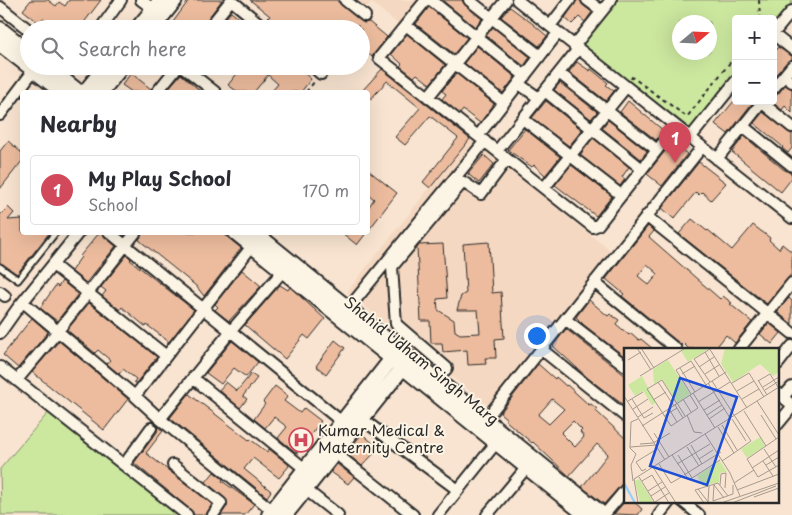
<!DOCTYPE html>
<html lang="en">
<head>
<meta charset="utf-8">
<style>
	body { margin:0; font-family:"Playpen Sans",sans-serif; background:#f2f2f3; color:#2b2b33 }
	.controls { position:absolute; right:15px; top:15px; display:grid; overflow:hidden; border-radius:5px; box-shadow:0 5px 20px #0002 }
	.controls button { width:45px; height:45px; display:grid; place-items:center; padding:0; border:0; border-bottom:1px solid #e1e1e2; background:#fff; color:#2b2b33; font:25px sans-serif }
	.compass { position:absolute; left:672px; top:15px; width:45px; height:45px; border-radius:50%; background:#fff; box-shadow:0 5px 20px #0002; rotate:71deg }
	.you { position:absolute; left:536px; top:335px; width:18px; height:18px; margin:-12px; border:4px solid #fff; border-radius:50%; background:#1a73e8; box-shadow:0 0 0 8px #1a73e833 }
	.badge { display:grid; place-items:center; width:32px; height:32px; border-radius:50%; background:#d1495b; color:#fff; font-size:16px; font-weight:700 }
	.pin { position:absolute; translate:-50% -41px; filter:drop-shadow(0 1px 2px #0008) }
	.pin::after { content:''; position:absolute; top:26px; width:18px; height:15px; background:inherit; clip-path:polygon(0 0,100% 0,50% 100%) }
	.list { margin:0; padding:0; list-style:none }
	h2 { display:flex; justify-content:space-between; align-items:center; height:65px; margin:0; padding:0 20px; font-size:21px }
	h2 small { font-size:16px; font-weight:400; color:#7c7c81 }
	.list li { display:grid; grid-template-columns:32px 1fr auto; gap:15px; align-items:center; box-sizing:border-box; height:70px; margin:0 10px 10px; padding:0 10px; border:1px solid #e1e1e2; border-radius:5px }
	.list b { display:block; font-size:19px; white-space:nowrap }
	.list p { margin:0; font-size:16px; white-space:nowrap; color:#7c7c81 }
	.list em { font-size:16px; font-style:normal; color:#7c7c81 }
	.icon { flex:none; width:28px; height:28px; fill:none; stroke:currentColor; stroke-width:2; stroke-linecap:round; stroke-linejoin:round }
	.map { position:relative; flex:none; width:792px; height:515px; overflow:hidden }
	.search { position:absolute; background:#fff; box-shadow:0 5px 20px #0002; left:20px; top:20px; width:350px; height:55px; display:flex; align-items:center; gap:12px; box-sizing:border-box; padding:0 18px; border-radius:28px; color:#7c7c81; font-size:19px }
	.panel { position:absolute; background:#fff; box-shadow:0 5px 20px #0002; left:20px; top:90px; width:350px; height:145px; border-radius:5px }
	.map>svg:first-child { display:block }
	.built { fill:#f5d8c1 }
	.green { fill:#cce89f; stroke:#7c8a65; fill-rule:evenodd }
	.building { fill:#edbc9e; stroke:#2b2b2b; fill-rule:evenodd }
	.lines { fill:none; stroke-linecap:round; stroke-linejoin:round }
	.lane-casing { stroke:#2b2b2b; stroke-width:9 }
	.street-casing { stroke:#2b2b2b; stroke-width:14 }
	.secondary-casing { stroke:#2b2b2b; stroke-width:18 }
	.path { stroke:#2b2b2b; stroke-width:2; stroke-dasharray:4 4; stroke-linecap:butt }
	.lane { stroke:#fcf5e5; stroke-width:5 }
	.street { stroke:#fcf5e5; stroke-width:10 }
	.secondary { stroke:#fcf5e5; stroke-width:14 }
	.labels { text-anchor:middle; stroke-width:4; stroke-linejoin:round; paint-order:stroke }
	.street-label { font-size:15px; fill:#2b2b2b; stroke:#fcf5e5 }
	.poi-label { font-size:15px; fill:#2b2b2b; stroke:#fcf5e5; text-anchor:start }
	.inset-river { fill:none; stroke:#99d1f9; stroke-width:2.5 }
	.inset-road { fill:none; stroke:#a69a8e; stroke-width:1 }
	.view { fill:#1d4ed8; fill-opacity:0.15; stroke:#1d4ed8; stroke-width:2.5 }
	.inset-edge { fill:none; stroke:#2b2b2b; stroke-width:2.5 }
</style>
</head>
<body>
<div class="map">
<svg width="792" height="515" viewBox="0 0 792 515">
	<rect width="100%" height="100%" fill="#f8e4d0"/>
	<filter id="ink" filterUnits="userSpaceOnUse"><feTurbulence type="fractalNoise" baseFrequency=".02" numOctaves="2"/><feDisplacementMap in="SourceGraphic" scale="10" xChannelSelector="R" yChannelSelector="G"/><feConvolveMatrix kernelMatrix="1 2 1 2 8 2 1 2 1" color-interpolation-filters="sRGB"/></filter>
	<g filter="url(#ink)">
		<path class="built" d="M352 0H418L398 24 371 2 365 10Z
			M469 138 612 252 489 406 347 292Z"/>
		<path class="green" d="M617 0H792V2L773 26V19H736V73L691 129 582 44ZM680 22H710V52H680Z
			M49 412 179 515H1L0 469Z"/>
		<path class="building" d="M31 0H48L56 6 59 2 65 6 69 0H101L79 29H58L43 18 39 23 23 10Z
			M189 0H222L203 25 201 29H168Z
			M250 0H336L361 21 364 23 369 22 387 37 372 57 361 47V29H338L328 21 321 29H276L278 26 268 18 270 16Z
			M442 0H462L465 5 482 19 475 27Z
			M577 0H580L583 5 592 12 585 22 579 17 572 24 565 18Z
			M429 7 467 38 454 54 416 24Z
			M510 7 533 24 547 36 539 46 501 17Z
			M231 12 236 16 251 29H217Z
			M493 27 530 57 524 66 486 36Z
			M407 34 445 65 430 84 417 74 414 77 400 66 402 64 391 54Z
			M477 46 515 77 503 93 464 63Z
			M778 47 792 56V59L787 62 773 78V53Z
			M577 62 590 71 591 69 608 83 606 85 614 91 606 101 569 72Z
			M243 66H248L258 74 264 66H296L311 79 301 92H271L278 84 268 75 254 92H238L228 85Z
			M382 69 470 139 430 188 423 182 458 138 430 116 405 145 395 137 420 108 387 81 368 102V92H361Z
			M131 73 151 89 150 92H132L122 85Z
			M456 73 494 104 480 123 463 110 460 114 442 99 446 94 442 91Z
			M181 74 197 88 202 92H165Z
			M560 83 597 112 591 119 554 90Z
			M785 85 792 89V113L785 106 782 110 773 103V96L778 94Z
			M546 101 582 130 569 146 532 118Z
			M628 101 664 131 656 140 620 112Z
			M734 101 753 102 728 134 715 124Z
			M763 112 788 132 792 134V148L788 153 782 148 783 147 754 123Z
			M608 120 647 151 641 159 602 128Z
			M525 129 560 157 544 177 545 175 534 165 532 167 508 150Z
			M744 136 783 169 792 174V178L781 192 732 152Z
			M593 138 629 167 622 177 625 179 620 186 580 155Z
			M8 141 22 153V161L0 189V151Z
			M672 142 687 154 662 186 647 174Z
			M484 155 494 164 479 183 468 174Z
			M699 162 726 183 711 200 702 192 699 195 696 192 674 219 662 208Z
			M571 165 612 196 596 216 555 185Z
			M368 170 397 193 368 231V208L374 199 368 194Z
			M8 207 14 213 8 220 22 219V232H50L17 274 0 263V215Z
			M692 219 707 231 708 230 732 250 753 225 770 238 769 240 779 249 782 244 792 252V273L767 304 679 234Z
			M648 226 654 231 649 237 720 299 723 296 732 303 730 304 752 322 735 343 726 335 715 349H689L683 343 681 345 622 296 624 294 606 279ZM647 264 658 274 649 285 638 276Z
			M100 232 116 246 86 283 71 271 81 257 80 256Z
			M143 232H221L241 248 204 296 196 286 139 240Z
			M341 232H367L357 245Z
			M489 242 492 293 501 292 504 338 495 339 496 358H485L486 364 468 365 467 350 443 352 442 343H431L430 321H421L417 248 419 245 443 244 447 298 437 299 438 310 454 320 455 331 460 334 480 333 478 310H457L461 296 466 293 463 244Z
			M127 255 131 259 130 260 194 310 169 342 147 325 146 327 122 307 120 310 102 296 106 291 101 287Z
			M242 270 261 286 229 321 215 310 218 307 215 304Z
			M62 281 78 294 57 321 40 308 56 285 58 287Z
			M280 285 288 290 290 287 325 319 309 339 304 335 285 359 245 325Z
			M789 298 792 301V324L777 312Z
			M589 300 608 316 610 314 619 320 616 324 629 335 631 333 639 340 641 339 653 349H626L624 356 584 325 576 317Z
			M89 303 157 357 136 383 134 382 136 379 123 369 119 374 107 364 110 360 98 350 95 353 67 330Z
			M32 318 48 332 18 368 3 355Z
			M769 323 781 333 772 344 760 334Z
			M566 329 626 376V407L589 379 553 346Z
			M335 340 345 348 326 374 316 366Z
			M59 341 128 399 104 430 32 372Z
			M232 341 258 362 246 377 234 368 221 384 206 373Z
			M538 364 555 379 556 377 566 386 567 385 589 405 591 404 597 409 596 411 626 439V482L621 485 604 504 582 487 608 454 597 444 569 476 533 442 532 443 505 420 507 419 500 413ZM552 399 564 409 549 424 538 415ZM573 421 582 430 580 432 584 437 575 447 561 433Z
			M251 374 257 378 243 396 247 399 240 408 219 390 226 382 237 391Z
			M275 386 288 396 284 401 300 413 304 408 321 421 297 453 278 438 287 427 274 417 265 428 254 419 265 404 263 402Z
			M189 394 249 440 250 439 267 452 269 449 288 464 289 466 279 478 253 458 244 469 271 491 267 497 170 418Z
			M158 427 163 431 146 453 212 504 206 515H194L191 510 134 463 157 432Z
			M362 434 379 448 362 466 346 453Z
			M337 464 354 477 348 484 331 472Z
			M214 472 223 479 222 481 254 504 245 515H221L227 506V500L206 482Z
			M626 500V501H633L642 509 638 515 614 514Z"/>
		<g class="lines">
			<g class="lane-casing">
				<path id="lane" d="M0 267 18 280 56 232"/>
			</g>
			<g class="street-casing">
				<path id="street" d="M141 0 153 9
					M231 0 266 29
					M345 0 365 16
					M426 0 379 58 593 227 598 225 676 126
					M431 0 525 76
					M469 0 540 56
					M517 0 792 218
					M587 0 602 11
					M0 7 29 30
					M406 25 504 103
					M550 26 570 0
					M100 29 121 0
					M208 29 231 0
					M773 34 792 11
					M773 34 792 49
					M574 46 611 0
					M182 66 215 92
					M312 66 321 74
					M559 73 657 150
					M784 76 792 82
					M519 84 539 98
					M773 89 792 66
					M545 91 642 169
					M157 92 178 66
					M428 97 506 0
					M760 101 792 127
					M0 115 34 70
					M523 119 621 195
					M743 126 792 166
					M478 136 558 33
					M690 138 736 81
					M497 151 578 49
					M717 159 763 101
					M544 188 626 87
					M646 216 792 333
					M109 232 342 422
					M53 265 165 355
					M594 282 676 349
					M0 292 5 296
					M23 302 135 396 160 419 278 515
					M348 309 485 141
					M565 319 626 366
					M0 333 17 309 79 232
					M541 349 626 417
					M739 349 792 283
					M778 364 792 346
					M0 367 187 515
					M193 378 305 469
					M17 380 58 331 136 232
					M436 381 447 368 396 324 392 267 463 182 481 194 507 159
					M778 393 792 405
					M135 396 252 246
					M783 397 792 387
					M160 419 230 332 283 271
					M362 419 458 490
					M485 420 702 147
					M778 424 792 407
					M335 453 413 515
					M124 465 151 428
					M173 465 221 503 213 515
					M305 489 338 515
					M682 501 699 515
					M438 515 496 443
					M487 515 527 467
					M604 515 626 489
					M659 515 670 501"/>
			</g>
			<g class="secondary-casing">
				<path id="secondary" d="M0 29 29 52
					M137 29 161 0
					M152 29 175 0
					M0 44 62 92
					M46 66 79 92
					M85 92 106 66
					M101 92 122 66
					M235 232 586 515
					M254 232 603 515
					M269 515 397 352
					M285 515 408 361"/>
			</g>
			<path class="path" d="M759 0 760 19
				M356 29 360 23
				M631 79 632 77 687 117 736 55
				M306 92 315 81"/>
			<use href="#lane" class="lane"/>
			<use href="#street" class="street"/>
			<use href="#secondary" class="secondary"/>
		</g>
	</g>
	<defs>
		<g id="hospital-ring" transform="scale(1.25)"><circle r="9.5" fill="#fcf5e5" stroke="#d1495b" stroke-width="1.5"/><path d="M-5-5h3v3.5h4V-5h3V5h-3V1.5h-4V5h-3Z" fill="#d1495b"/></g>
	</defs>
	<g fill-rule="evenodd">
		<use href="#hospital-ring" x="301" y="440"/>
	</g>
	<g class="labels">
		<g class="street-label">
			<text transform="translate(421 361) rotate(39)" y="5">Shahid Udham Singh Marg</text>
		</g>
		<g class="poi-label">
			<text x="318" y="436">Kumar Medical &amp;<tspan x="318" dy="17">Maternity Centre</tspan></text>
		</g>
	</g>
	<g transform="translate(624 348)">
		<rect width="155" height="155" fill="#f8e4d0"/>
		<path d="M62 0H84V1L64 14 57 3ZM101 0H155V24L149 28 136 16 109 34 97 16ZM44 12 66 46 53 55 38 31 30 36 29 21ZM18 28 32 55 28 57 19 43 11 48 4 37ZM136 89 141 98 123 110 117 101ZM96 113 103 124 96 125 95 134 79 138 73 128ZM15 131 30 155H16L11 133Z" fill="#cce89f"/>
		<path class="inset-river" d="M0 135 11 155"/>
		<path class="inset-road" d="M13 0 27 22M17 0 30 20M85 0 123 60M81 4 95 28M4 12 17 4M75 19 90 9M56 20 71 44M58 26 71 18M81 26 95 17M16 28 60 1M134 32 143 47M88 33 127 93 110 105M134 33 146 26 154 39M34 34 50 58M86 34 70 11 86 1M84 35 106 70M108 35 125 25 140 49M139 39 155 29M141 42 155 33M113 43 130 33M69 45 91 80M67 46 52 22 67 13 82 37M0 48 41 112M8 51 20 70 29 65M59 51 67 64M118 51 135 41M29 52 42 44M4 53 19 44M133 53 155 87M74 54 106 34M53 55 61 68M53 56 38 32 23 41 47 78 74 60 66 47M51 57 59 70M9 61 24 51M45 61 53 74M80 62 96 52M120 63 142 98M63 67 70 84 78 85M83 67 98 57M137 67 152 91M40 68 53 60M14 69 29 59M85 71 101 60M108 71 122 93M98 77 113 102M18 78 102 24M94 79 110 105 98 113M30 85 45 109M81 86 106 125 116 148M155 89 123 111 134 129 155 117M16 96 29 95 46 85M67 97 78 116M6 99 32 97M63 99 75 118M140 101 152 119M48 107 65 132 96 112M54 107 68 130M75 111 89 102M139 113 149 128M35 116 47 135 59 128M53 116 86 96M142 117 155 109M29 119 52 155M128 120 155 102M22 121 18 123 12 114 33 101M60 127 97 104M15 129 31 155M9 133 7 117 12 106 6 100 7 74 14 71M18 133 28 127 45 155M110 135 130 122M90 136 89 153 109 146V137M90 137 100 150M96 137 97 126 102 125 101 140M74 141 85 155M113 142 155 126M24 143 38 134M27 148 41 139M130 149 155 140M31 154 45 145M84 154 85 138M14 155 10 131 155 39M80 155 71 142 94 135 104 148M97 155 155 135M108 155 152 138"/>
		<path class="view" d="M56 30 113 49 83 137 26 118Z"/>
		<rect width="155" height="155" class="inset-edge"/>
	</g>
</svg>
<div class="controls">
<button>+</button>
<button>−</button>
</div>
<svg class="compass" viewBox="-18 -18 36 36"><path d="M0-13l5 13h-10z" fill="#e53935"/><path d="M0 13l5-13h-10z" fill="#7c7c81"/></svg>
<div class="you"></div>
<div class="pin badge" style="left:675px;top:163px">1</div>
<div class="search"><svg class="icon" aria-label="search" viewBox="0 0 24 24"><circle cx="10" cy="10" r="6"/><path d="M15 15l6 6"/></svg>Search here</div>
<section class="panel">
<h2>Nearby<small></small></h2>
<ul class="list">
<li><span class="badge">1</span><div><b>My Play School</b><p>School</p></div><em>170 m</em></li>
</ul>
</section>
</div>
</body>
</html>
